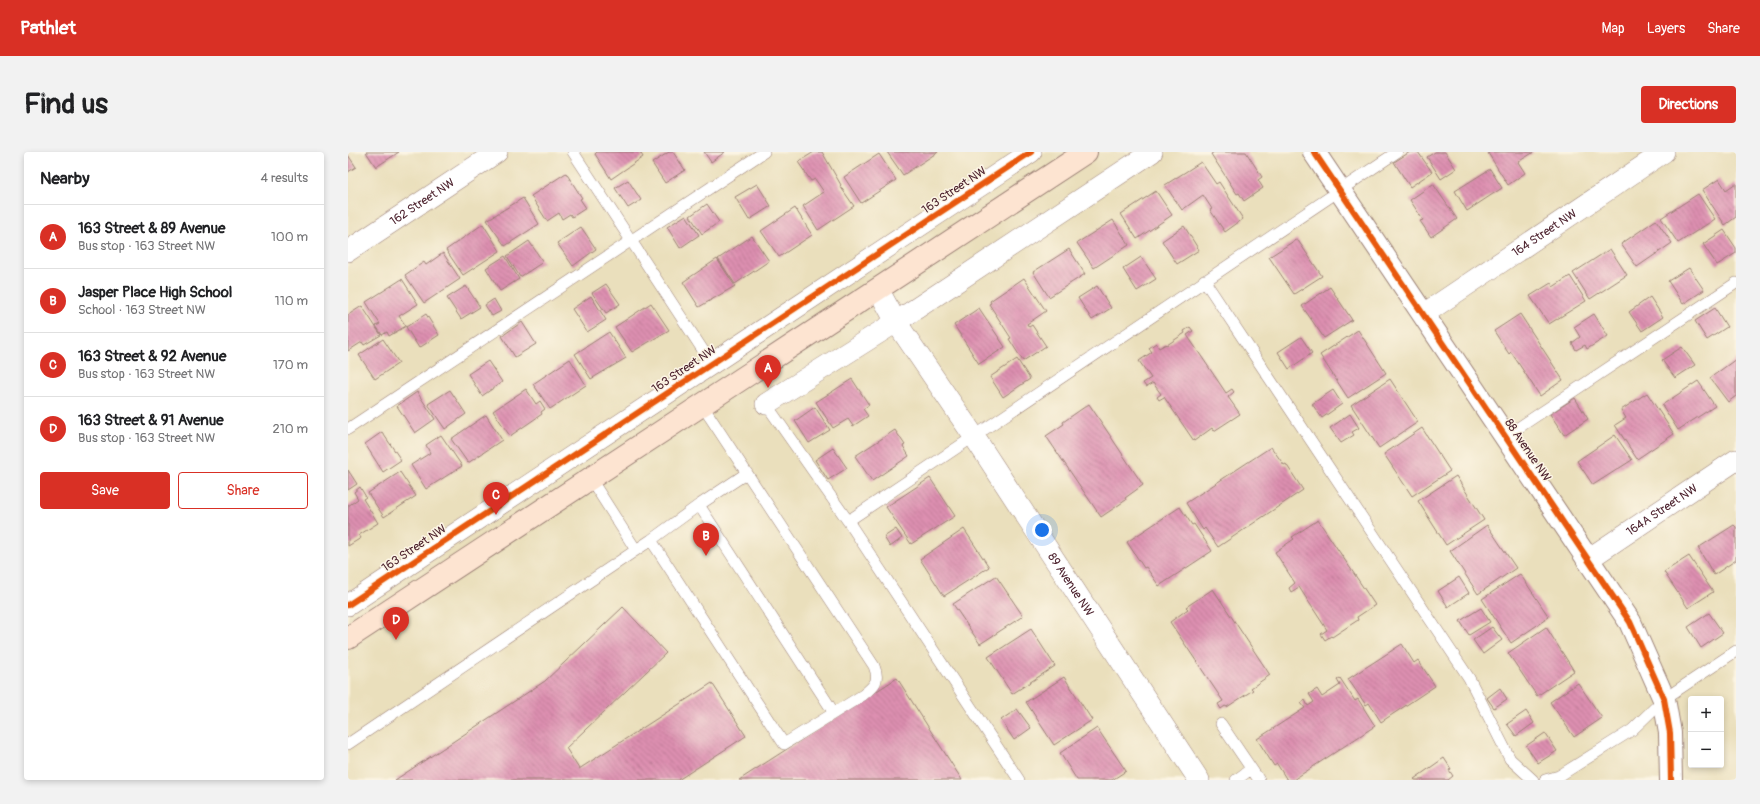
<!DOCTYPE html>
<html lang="en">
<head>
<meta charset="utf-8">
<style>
	body { margin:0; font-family:Pangolin,sans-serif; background:#f2f2f2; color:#202124 }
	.controls { position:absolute; right:12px; bottom:12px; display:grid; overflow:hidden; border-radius:4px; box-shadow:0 2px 6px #0003 }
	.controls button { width:36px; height:36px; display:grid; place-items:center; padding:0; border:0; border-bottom:1px solid #e0e0e0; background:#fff; color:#202124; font:20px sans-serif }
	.you { position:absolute; left:694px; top:378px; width:14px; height:14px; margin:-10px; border:3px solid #fff; border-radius:50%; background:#1a73e8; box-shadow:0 0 0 6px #1a73e833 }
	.badge { display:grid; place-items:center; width:26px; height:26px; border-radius:50%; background:#d93025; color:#fff; font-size:13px; font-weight:700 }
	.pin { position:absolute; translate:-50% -33px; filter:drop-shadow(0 1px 2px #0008) }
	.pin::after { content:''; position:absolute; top:21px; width:14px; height:12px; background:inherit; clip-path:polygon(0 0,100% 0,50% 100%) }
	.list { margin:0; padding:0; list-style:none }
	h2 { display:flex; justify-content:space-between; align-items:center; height:52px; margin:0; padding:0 16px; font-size:17px }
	h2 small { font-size:13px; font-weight:400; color:#757577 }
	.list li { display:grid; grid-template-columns:26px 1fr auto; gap:12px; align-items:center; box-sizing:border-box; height:64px; padding:0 16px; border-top:1px solid #e0e0e0 }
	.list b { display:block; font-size:15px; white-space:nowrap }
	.list p { margin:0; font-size:13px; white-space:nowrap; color:#757577 }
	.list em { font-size:13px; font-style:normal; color:#757577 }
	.actions { display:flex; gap:8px; padding:12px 16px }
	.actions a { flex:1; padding:9px 0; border:1px solid #d93025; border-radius:4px; text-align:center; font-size:14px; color:#d93025 }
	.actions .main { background:#d93025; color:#fff }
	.map { position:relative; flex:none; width:1388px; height:628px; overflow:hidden; border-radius:4px }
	header { display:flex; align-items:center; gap:24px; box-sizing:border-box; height:56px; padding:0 20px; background:#d93025; color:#fff }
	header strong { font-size:19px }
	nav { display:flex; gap:22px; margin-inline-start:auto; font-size:14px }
	.intro { display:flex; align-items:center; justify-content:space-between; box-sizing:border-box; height:96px; padding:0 24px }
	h1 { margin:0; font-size:28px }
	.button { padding:10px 18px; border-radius:4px; background:#d93025; color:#fff; font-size:14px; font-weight:700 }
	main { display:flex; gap:24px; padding:0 24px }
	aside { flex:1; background:#fff; border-radius:4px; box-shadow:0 2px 6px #0003 }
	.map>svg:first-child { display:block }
	.building { fill:url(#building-back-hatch) }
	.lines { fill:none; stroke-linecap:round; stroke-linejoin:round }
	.service-casing { stroke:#9a7f74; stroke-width:12 }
	.minor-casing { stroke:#9a7f74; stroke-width:22 }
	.tertiary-casing { stroke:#9a7f74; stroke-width:24 }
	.secondary-casing { stroke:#9a7f74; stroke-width:24 }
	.service { stroke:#fff; stroke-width:11 }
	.minor { stroke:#fff; stroke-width:21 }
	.tertiary { stroke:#fff; stroke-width:22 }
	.secondary { stroke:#fde4d1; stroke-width:22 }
	.cycleway-casing { stroke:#fcf5e5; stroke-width:8 }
	.cycleway { stroke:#e8590c; stroke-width:6 }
	.labels { text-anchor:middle; stroke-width:3; stroke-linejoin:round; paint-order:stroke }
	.street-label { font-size:12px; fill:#4a1f2b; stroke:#fcf5e5 }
</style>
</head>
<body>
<header>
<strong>Pathlet</strong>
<nav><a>Map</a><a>Layers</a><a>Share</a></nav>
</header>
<div class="intro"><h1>Find us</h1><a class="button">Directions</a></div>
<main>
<aside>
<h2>Nearby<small>4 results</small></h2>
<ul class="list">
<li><span class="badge">A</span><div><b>163 Street &amp; 89 Avenue</b><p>Bus stop · 163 Street NW</p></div><em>100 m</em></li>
<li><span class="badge">B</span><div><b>Jasper Place High School</b><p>School · 163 Street NW</p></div><em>110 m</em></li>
<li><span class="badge">C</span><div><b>163 Street &amp; 92 Avenue</b><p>Bus stop · 163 Street NW</p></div><em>170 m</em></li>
<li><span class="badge">D</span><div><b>163 Street &amp; 91 Avenue</b><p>Bus stop · 163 Street NW</p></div><em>210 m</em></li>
</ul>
<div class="actions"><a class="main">Save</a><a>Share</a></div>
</aside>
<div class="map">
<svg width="1388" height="628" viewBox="0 0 1388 628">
	<defs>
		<pattern id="building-back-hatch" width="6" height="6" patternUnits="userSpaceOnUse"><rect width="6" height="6" fill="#dd8fb0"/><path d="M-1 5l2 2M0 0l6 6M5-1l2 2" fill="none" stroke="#b5748f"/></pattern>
	</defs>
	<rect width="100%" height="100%" fill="#fcf5e5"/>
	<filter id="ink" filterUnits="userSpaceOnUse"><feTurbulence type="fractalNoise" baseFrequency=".025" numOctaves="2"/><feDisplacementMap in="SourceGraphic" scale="8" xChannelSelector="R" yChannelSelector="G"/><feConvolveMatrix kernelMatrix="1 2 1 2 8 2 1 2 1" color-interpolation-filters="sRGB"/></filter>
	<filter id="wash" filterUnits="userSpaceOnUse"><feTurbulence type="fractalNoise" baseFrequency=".012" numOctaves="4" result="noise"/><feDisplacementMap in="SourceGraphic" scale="16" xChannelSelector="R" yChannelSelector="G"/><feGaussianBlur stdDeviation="0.9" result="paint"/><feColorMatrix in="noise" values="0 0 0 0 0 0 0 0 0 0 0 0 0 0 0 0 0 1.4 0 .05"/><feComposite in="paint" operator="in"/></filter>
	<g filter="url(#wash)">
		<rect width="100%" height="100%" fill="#eadfbc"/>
		<g id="blocks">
			<path class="building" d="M18 0H51L28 15Z
				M249 0H292L295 5 263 27 247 2Z
				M321 0H325L337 18 317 31 304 11Z
				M356 0H377L363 10Z
				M466 0H474L493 33 492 34 506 54 470 78 455 54 476 40 467 27 463 29 450 10Z
				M539 0H590L555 23Z
				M866 0H898L914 25 910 28 915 36 896 49 891 41 889 42 863 2Z
				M1062 0H1070L1084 20 1062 35 1046 10Z
				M1087 0H1097L1108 17 1093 27 1079 5Z
				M1142 0H1186L1170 10 1177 21 1160 33 1140 1Z
				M531 2 548 28 513 51 496 25Z
				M0 3 8 15 0 20Z
				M853 10 868 32 871 30 895 67 877 80 862 58 864 57 855 43 834 58 817 33Z
				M1142 17 1154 36 1119 59 1107 39Z
				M218 21 234 46 232 47 238 56 224 65 222 62 214 67 211 61 199 69 183 44Z
				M1371 27 1378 38 1388 31V65L1377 73 1354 38Z
				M280 28 293 48 280 56 267 36Z
				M409 32 423 54 401 68 387 45Z
				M1085 32 1109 67 1083 85 1072 69 1075 68 1062 48Z
				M808 39 824 63 789 87 773 62Z
				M1350 42 1367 67 1330 91 1313 66Z
				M175 46 191 72 157 94 139 68Z
				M359 52 371 70 354 82 342 64Z
				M447 56 464 83 431 105 413 79Z
				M338 63 351 83 332 96 319 75Z
				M765 68 781 93 746 116 729 91Z
				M1308 68 1324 91 1289 115 1273 92Z
				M135 72 152 99 115 123 98 98Z
				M836 74 851 98 829 112 814 89Z
				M233 75 248 97 225 114 209 91Z
				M1376 78 1388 96V101L1369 113 1355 92Z
				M404 84 421 109 387 132 370 107Z
				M949 87 974 124 946 142 921 105Z
				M181 89 195 110 172 125 159 104Z
				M721 97 737 122 701 145 685 120Z
				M1262 97 1279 123 1242 147 1225 121Z
				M95 101 112 127 76 151 57 123 76 110 78 113Z
				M157 104 171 127 152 139 138 116Z
				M793 105 808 127 789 139 775 117Z
				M369 107 387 134 351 155 335 130Z
				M1341 116 1356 138 1335 152 1320 129Z
				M1222 124 1238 149 1201 172 1182 144 1203 131 1205 135Z
				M676 126 698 159 679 172 681 175 684 173 698 194 675 209 661 187 663 186 641 152 643 151 642 149Z
				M54 127 70 152 51 164 58 174 41 184 39 180 34 183 28 174 32 172 18 150Z
				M258 132 272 152 258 161 244 141Z
				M118 134 132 155 113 167 99 146Z
				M749 134 763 156 744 168 730 146Z
				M982 135 1004 168 976 186 954 154Z
				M243 144 258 168 239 180 224 157Z
				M1302 145 1315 165 1294 179 1281 160Z
				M146 147 153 159 144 164 137 153Z
				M303 151 321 178 284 200 267 175Z
				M14 154 33 183 16 193 14 190 0 199V163Z
				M631 156 657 195 631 212 606 173Z
				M1367 156 1379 175 1359 188 1347 169Z
				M78 162 91 183 71 196 58 175Z
				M1172 162 1215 228 1192 244 1163 200 1161 202 1146 179Z
				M1246 162 1260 184 1239 197 1237 193 1228 198 1224 191 1232 185 1226 175Z
				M174 170 188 192 167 205 154 184Z
				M842 175 845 179 839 183 878 241 884 237 886 240 880 245 892 262 866 279 864 276 846 289 816 245 811 248 809 245 813 242 805 231 798 235 795 231 803 226 791 209 804 200 801 196 808 191 811 196 818 192 819 193 837 181 836 179Z
				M1010 178 1038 221 1000 246 972 203Z
				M261 180 278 206 243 227 227 202Z
				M953 185 964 201 941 217 930 200Z
				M35 187 51 211 27 227 11 203Z
				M1334 195 1347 213 1327 226 1314 208Z
				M222 207 238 233 202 257 185 232Z
				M669 207 682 227 655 245 642 225Z
				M1388 207V244L1380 250 1362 226Z
				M140 209 154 230 134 244 120 222Z
				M504 227 521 253 515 257 520 264 505 274 500 267 485 276 468 250Z
				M1042 227 1070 270 1031 296 1003 253Z
				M1350 229 1367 254 1330 278 1314 253Z
				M178 237 188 252 192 249 197 257 193 260 194 262 162 284 145 259Z
				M102 238 118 262 97 277 80 252Z
				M985 238 994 252 974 266 964 252Z
				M69 240 87 267 67 281 49 254Z
				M1299 241 1326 282 1289 307 1267 273 1278 266 1273 258Z
				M1227 246 1240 267 1216 283 1202 262Z
				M741 252 795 333 777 346 778 348 753 365 698 284 716 272 715 270Z
				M467 255 482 278 461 291 447 269Z
				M1002 262 1011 276 1004 280 1006 283 993 291 982 276Z
				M138 263 154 288 120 311 103 287Z
				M1074 276 1102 319 1064 344 1036 302Z
				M547 278 557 293 555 294 561 304 524 329 507 304Z
				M34 280 53 308 35 320 17 292Z
				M93 283 114 314 78 337 63 313 82 301 78 293Z
				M1267 283 1284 308 1245 333 1229 309Z
				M923 295 936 313 938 312 955 338 870 395 857 376 855 378 838 351Z
				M485 296 499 316 480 328 467 308Z
				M0 318 9 332 0 338Z
				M52 320 68 344 36 365 20 341Z
				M1108 324 1136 368 1098 393 1070 349Z
				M582 326 607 364 563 392 538 355Z
				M12 335 18 345 15 347 30 371 11 383 13 386 0 394V354L10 347 6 340Z
				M832 355 844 373 846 372 864 399 811 434 798 415 796 416 779 390Z
				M970 368 1027 453 1009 465 1010 468 984 485 983 484 977 488 973 482 979 478 951 435 943 440 941 436 947 431 927 400 946 387 944 385Z
				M1139 373 1168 416 1130 442 1102 399Z
				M1386 373 1388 375V408L1366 423 1350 396Z
				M548 377 554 386 542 395 536 385Z
				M616 377 641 415 596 444 572 407Z
				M1341 404 1365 440 1340 456 1316 420Z
				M1172 422 1201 465 1163 491 1134 447Z
				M648 424 675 464 632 492 605 452Z
				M1111 425 1121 441 1100 455 1090 439Z
				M865 437 922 523 903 536 905 538 879 555 877 554 873 557 870 552 875 549 822 470 840 457 838 455Z
				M275 455 318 501 218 596 231 617 364 531 398 584 330 628H47L197 529Z
				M1133 456 1142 470 1121 483 1112 469Z
				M1361 461 1375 481 1353 496 1340 475Z
				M1144 475 1154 488 1135 502 1125 488Z
				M1198 475 1226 519 1189 544 1160 501Z
				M683 477 707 514 664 542 640 505Z
				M1054 492 1066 511 1070 508 1087 534 1033 570 1021 551 1018 553 1000 527Z
				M716 525 744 568 706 593 678 550Z
				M549 526 614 628H391Z
				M992 526 1007 549 1010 547 1027 574 945 628H939L929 612 926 614 909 587 957 556 953 551 957 548 960 554 966 550 961 542 969 537 974 545 992 533 989 528Z
				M1230 531 1254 566 1226 585 1202 550Z
				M1152 536 1159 547 1146 556 1139 546Z
				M669 557 683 576 666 588 653 568Z
				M1178 559 1186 571 1168 584 1159 572Z
				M749 576 778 619 764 628H729L712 601Z
				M1197 581 1209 599 1190 611 1178 594Z
				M1096 606 1103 617 1101 618 1105 624 1100 628H1067L1066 627Z"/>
		</g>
	</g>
	<g filter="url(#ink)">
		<use href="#blocks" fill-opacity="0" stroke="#9a7f74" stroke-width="1"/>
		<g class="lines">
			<g class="service-casing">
				<path id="service" d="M225 0 364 212
					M856 128 1121 526 1162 607 1185 628
					M418 252 500 369 671 628
					M0 277 416 0
					M1158 284 1388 131
					M242 326 288 398
					M351 353 486 561
					M500 369 1049 0
					M303 388 351 353 399 321
					M873 572 911 628
					M0 592 303 388 436 592 515 543C527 533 532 529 526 514L354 253
					M888 628 903 617
					M1197 628 1211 624 1284 578 1316 547 1388 499"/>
			</g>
			<g class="minor-casing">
				<g id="minor">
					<path id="s1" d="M0 99 149 0"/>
					<path id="s2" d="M530 137 548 170 625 283 851 628"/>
					<path id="s3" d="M1076 162 1316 0"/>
					<path d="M418 252 548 170 804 0"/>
					<path id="s4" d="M1239 408 1388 308"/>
					<path d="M0 453 683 0"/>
				</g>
			</g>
			<g class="tertiary-casing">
				<path id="tertiary" d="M966 0 1282 470 1316 547 1322 581 1323 628"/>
			</g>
			<g class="secondary-casing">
				<path id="secondary" d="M0 486 738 0"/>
			</g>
			<use href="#service" class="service"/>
			<use href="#minor" class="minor"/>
			<use href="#tertiary" class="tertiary"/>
			<use href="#secondary" class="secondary"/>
			<g class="cycleway-casing">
				<path id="cycleway" d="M966 0 1282 470 1316 547 1322 581 1323 628
					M0 453 683 0"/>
			</g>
			<use href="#cycleway" class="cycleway"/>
		</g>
	</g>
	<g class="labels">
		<g class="street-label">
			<text transform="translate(606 38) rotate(-34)" y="4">163 Street NW</text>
			<text dy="4" stroke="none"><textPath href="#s1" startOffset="89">162 Street NW</textPath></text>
			<text dy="4" stroke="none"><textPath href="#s3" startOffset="145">164 Street NW</textPath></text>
			<text transform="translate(336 217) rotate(-34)" y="4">163 Street NW</text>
			<text transform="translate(1180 298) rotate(56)" y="4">88 Avenue NW</text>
			<text dy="4" stroke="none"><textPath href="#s4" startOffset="90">164A Street NW</textPath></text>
			<text transform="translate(66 396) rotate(-34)" y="4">163 Street NW</text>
			<text dy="4" stroke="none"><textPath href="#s2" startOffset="353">89 Avenue NW</textPath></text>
		</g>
	</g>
</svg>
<div class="controls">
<button>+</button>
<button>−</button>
</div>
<div class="you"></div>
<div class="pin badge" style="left:420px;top:236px">A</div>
<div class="pin badge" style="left:358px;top:404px">B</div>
<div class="pin badge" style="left:148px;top:363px">C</div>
<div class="pin badge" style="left:48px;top:488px">D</div>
</div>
</main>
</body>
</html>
